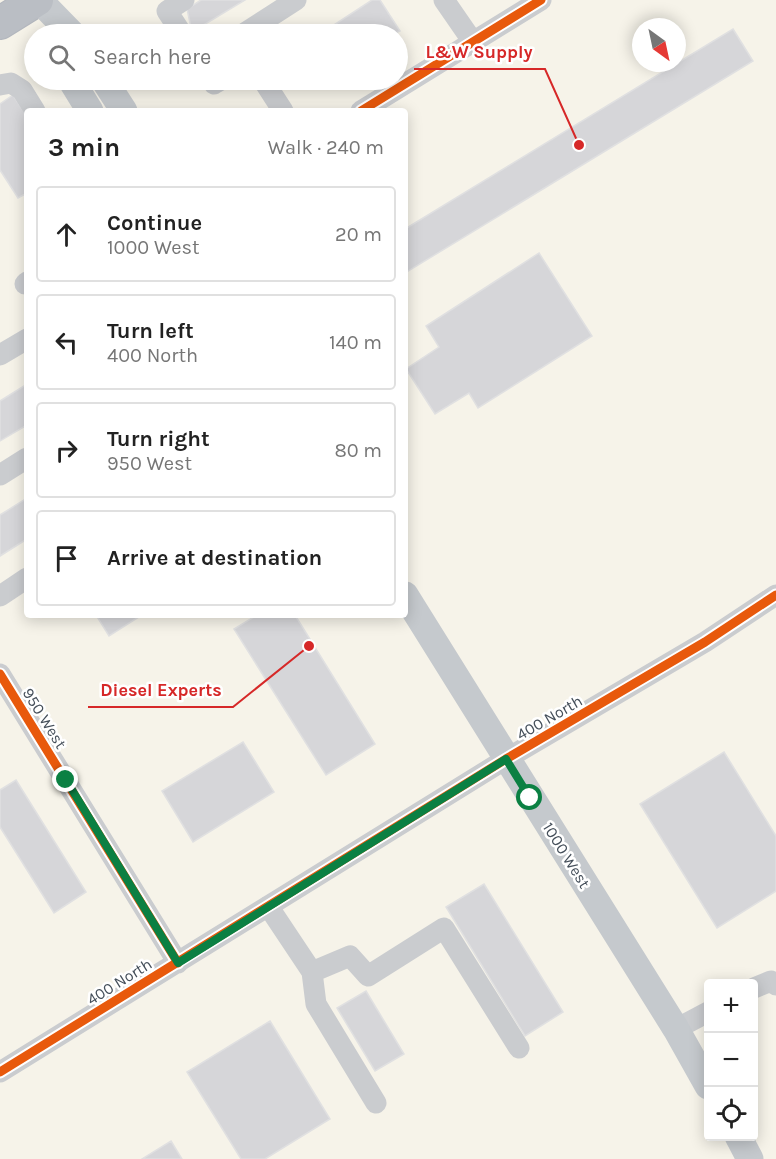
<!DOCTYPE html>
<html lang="en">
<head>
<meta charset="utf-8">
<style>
	body { margin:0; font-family:Karla,sans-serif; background:#f6f6f6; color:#222 }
	.controls { position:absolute; right:18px; bottom:18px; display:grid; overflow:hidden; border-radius:6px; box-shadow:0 3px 15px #0003 }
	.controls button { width:54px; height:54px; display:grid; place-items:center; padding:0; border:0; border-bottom:2px solid #e0e0e0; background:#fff; color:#222; font:30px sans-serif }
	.compass { position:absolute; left:632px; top:18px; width:54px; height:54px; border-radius:50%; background:#fff; box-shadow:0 3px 15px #0003; rotate:147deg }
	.stop { position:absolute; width:18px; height:18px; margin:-14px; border:4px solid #0b8043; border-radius:50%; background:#fff }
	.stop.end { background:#0b8043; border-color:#fff; box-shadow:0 2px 6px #0008 }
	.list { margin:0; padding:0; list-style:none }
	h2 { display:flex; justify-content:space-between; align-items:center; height:78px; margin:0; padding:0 24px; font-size:26px }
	h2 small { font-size:20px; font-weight:400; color:#767676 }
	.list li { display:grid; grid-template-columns:39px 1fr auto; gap:18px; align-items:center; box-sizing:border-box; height:96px; margin:0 12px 12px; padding:0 12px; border:2px solid #e0e0e0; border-radius:6px }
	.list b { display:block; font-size:22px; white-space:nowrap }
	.list p { margin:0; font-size:20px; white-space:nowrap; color:#767676 }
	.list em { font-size:20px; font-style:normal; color:#767676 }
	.icon { flex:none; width:33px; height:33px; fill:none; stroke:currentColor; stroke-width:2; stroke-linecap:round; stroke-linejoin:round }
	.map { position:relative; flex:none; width:776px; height:1159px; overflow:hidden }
	.search { position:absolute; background:#fff; box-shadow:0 3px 15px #0003; left:24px; top:24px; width:384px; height:66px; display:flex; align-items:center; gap:15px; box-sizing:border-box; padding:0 21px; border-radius:33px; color:#767676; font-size:22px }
	.panel { position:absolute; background:#fff; box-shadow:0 3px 15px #0003; left:24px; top:108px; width:384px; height:510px; border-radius:6px }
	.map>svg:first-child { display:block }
	.commercial { fill:#f6f3e9; fill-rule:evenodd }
	.building { fill:#d6d6d9; stroke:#e0e0e1; stroke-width:1.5 }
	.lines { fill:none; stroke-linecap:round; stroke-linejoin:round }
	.highway-casing { stroke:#b3b7be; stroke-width:34 }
	.minor { stroke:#cacccf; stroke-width:21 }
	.major { stroke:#c5c9cd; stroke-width:27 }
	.highway { stroke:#babec4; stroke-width:32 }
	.cycleway-casing { stroke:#fff; stroke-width:13 }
	.cycleway { stroke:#e8590c; stroke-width:9 }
	.route { stroke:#0b8043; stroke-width:8 }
	.labels { text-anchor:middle; stroke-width:5; stroke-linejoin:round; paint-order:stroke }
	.street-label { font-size:16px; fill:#454f5a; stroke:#fff }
	.leader { fill:none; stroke:#d62828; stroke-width:2 }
	.callout-dot { fill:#d62828; stroke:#fff; stroke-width:2 }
	.callout-label { font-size:18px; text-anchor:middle; font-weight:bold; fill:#d62828; stroke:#fff; stroke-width:5; stroke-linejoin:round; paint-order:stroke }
</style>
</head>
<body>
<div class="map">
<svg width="776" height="1159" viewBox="0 0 776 1159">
	<rect width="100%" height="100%" fill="#efeeee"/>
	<path class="commercial" d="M0 0H776V1159H0ZM641 27H677V63H641ZM34 34H398V80H34ZM27 111H405V615H27ZM708 984H754V1136H708Z"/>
	<path class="building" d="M201 0H245L192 32 187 9Z
		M372 0H380L400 31 394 34H320Z
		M733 29 753 61 405 273V229Z
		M13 95 27 116V193L18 198 0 170V104Z
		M539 253 592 336 478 408 469 393 435 414 406 369 439 347 426 326Z
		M27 384V425L0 441V401Z
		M27 498V539L0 556V515Z
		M96 615H142L109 636Z
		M257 615H295L375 744 326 775 234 629Z
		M243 742 274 792 193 842 162 791Z
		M724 752 776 836V891L717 928 640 804Z
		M16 780 86 892 54 913 0 827V790Z
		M484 884 563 1012 525 1036 446 907Z
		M366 991 404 1054 375 1071 337 1008Z
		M270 1021 330 1119 265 1159H241L187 1072Z
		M171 1141 182 1159H142Z"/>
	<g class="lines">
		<g class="highway-casing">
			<path id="highway" d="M0 23 37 0"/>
		</g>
		<path class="minor" d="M444 0 473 42
			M182 34 167 11 184 0
			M243 34 296 0
			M212 80 214 84 221 80
			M263 80 283 111
			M0 85 11 83 22 90 35 111
			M361 111 541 0
			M25 284 27 282
			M0 355 27 339
			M0 475 27 458
			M0 596 27 578
			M0 674 178 963
			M268 906 312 972 350 956 368 976 444 928 519 1048
			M312 972 316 1004 376 1103
			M754 988 771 981 776 985
			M676 1029 708 1012
			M0 1072 506 759 705 642 776 595"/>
		<path class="major" d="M39 0 72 34
			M71 80 90 111
			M104 80 124 111
			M405 595 676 1029 708 1086
			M738 1136 750 1159"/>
		<use href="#highway" class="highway"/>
		<g class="cycleway-casing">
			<path id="cycleway" d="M361 111 541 0
				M0 674 178 963
				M0 1072 506 759 705 642 776 595"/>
		</g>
		<use href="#cycleway" class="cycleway"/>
	</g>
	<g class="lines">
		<path class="route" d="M66 780 178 963 506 759 530 798"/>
	</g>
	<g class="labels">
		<g class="street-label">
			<text transform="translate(549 717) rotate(-30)" y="6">400 North</text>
			<text transform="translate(45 718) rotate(58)" y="6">950 West</text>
			<text transform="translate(567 855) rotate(58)" y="6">1000 West</text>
			<text transform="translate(119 981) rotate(-32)" y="6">400 North</text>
		</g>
	</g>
	<path class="leader" d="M579 145L545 69H414M309 646L233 707H88"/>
	<g class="callout-dot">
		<circle cx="579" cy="145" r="6"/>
		<circle cx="309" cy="646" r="6"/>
	</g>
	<g class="callout-label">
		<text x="479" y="58">L&amp;W Supply</text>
		<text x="161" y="696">Diesel Experts</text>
	</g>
</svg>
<div class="controls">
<button>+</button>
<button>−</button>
<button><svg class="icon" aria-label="locate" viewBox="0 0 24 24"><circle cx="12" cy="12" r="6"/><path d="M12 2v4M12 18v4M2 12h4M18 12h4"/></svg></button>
</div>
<svg class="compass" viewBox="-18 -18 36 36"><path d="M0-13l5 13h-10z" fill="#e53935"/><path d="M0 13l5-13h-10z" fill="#767676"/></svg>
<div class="stop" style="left:530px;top:798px"></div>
<div class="stop end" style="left:66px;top:780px"></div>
<div class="search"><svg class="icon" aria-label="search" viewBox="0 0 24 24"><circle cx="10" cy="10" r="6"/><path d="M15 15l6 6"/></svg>Search here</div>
<section class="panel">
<h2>3 min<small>Walk · 240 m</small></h2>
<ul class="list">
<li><svg class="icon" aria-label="ahead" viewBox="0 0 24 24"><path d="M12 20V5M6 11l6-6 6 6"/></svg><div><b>Continue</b><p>1000 West</p></div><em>20 m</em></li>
<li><svg class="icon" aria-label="left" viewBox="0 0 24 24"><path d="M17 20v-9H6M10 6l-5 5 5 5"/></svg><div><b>Turn left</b><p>400 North</p></div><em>140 m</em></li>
<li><svg class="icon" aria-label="right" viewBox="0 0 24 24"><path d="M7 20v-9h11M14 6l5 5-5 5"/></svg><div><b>Turn right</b><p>950 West</p></div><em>80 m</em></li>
<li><svg class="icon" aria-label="arrive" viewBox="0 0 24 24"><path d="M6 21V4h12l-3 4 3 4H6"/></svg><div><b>Arrive at destination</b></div></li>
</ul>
</section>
</div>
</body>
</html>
